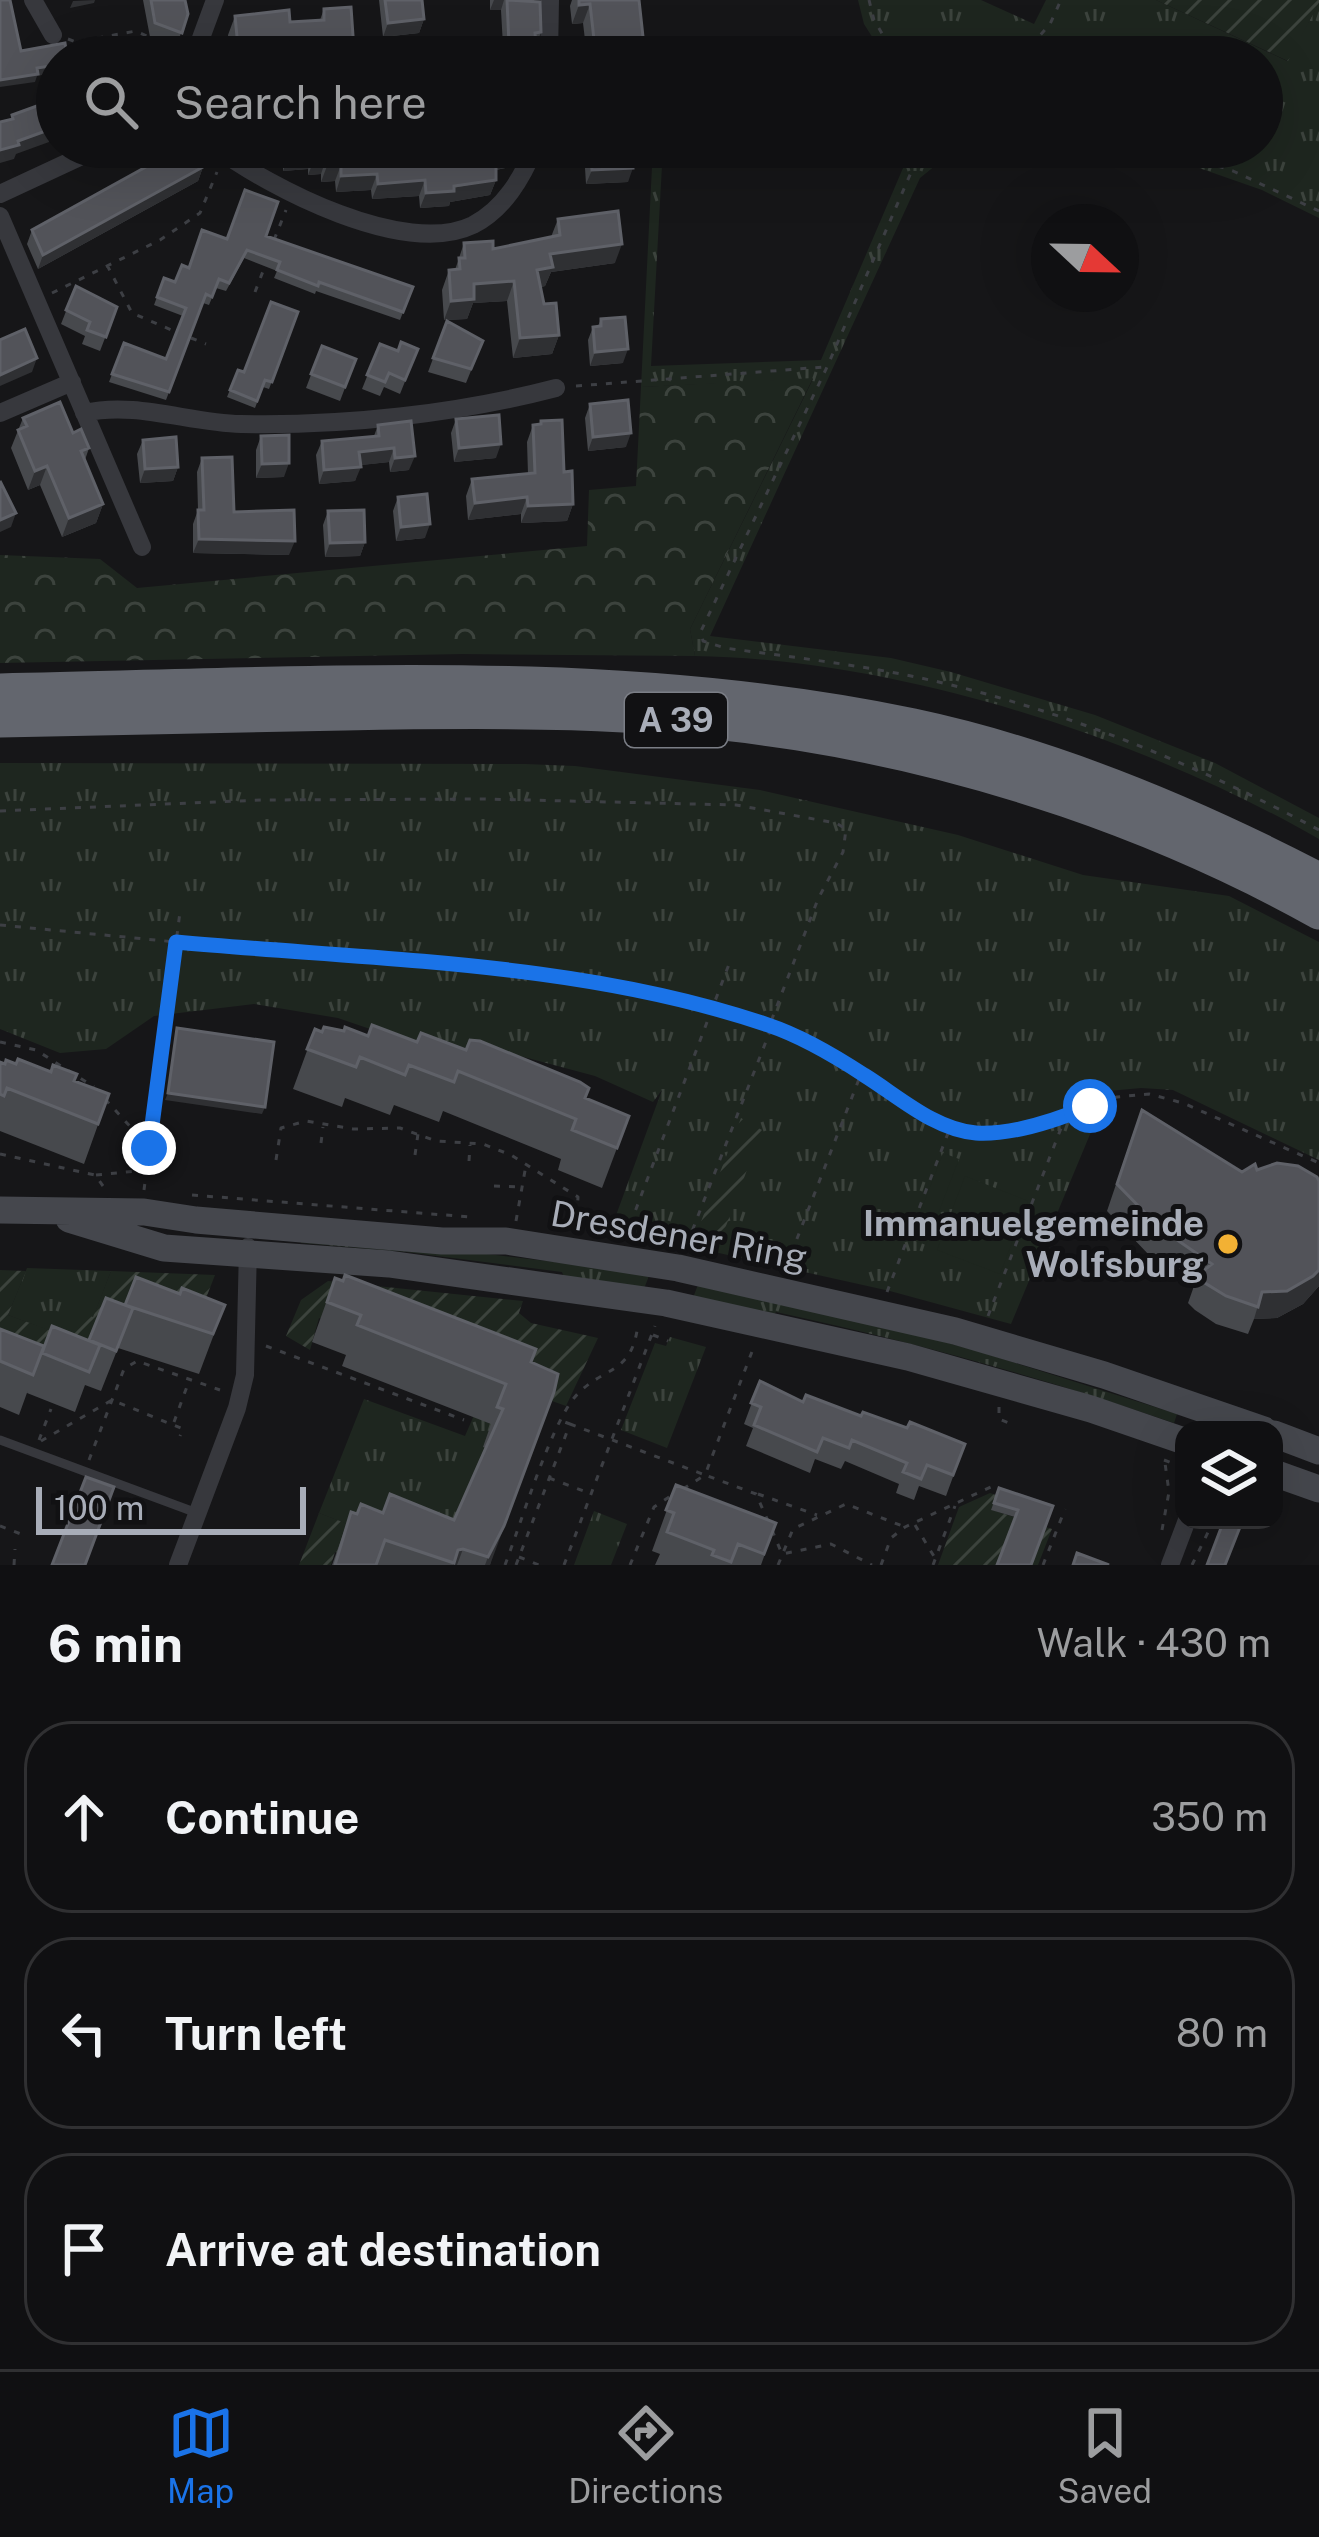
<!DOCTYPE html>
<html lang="en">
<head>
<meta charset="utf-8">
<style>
	body { margin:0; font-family:"Public Sans",sans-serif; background:#1e1e20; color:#f1f3f6 }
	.controls { position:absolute; right:36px; bottom:36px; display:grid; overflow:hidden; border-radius:24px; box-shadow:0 12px 48px #0002 }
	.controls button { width:108px; height:108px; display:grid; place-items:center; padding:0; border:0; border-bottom:3px solid #303032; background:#101012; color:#f1f3f6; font:60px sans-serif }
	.compass { position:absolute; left:1031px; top:204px; width:108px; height:108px; border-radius:50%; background:#101012; box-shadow:0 12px 48px #0002; rotate:112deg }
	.scale { position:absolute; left:36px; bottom:30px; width:270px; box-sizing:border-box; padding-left:12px; border:6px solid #a8adb8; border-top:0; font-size:33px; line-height:42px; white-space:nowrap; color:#a8adb8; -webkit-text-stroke:9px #111113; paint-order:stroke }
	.stop { position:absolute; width:36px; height:36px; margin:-27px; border:9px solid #1a73e8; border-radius:50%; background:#fff }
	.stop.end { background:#1a73e8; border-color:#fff; box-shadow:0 3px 12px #0008 }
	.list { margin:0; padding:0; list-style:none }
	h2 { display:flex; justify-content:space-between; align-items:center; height:156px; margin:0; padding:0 48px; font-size:51px }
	h2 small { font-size:39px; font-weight:400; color:#9c9d9f }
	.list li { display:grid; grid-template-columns:78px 1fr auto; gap:36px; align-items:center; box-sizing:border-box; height:192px; margin:0 24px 24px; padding:0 24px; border:3px solid #303032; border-radius:48px }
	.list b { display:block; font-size:45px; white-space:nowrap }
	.list em { font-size:39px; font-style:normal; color:#9c9d9f }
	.icon { flex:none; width:66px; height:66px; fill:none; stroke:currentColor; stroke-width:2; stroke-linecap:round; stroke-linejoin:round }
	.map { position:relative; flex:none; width:1319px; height:1565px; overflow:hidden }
	.search { position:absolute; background:#101012; box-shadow:0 12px 48px #0002; left:36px; right:36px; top:36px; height:132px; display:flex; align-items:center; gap:30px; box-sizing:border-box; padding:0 42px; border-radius:66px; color:#9c9d9f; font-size:45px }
	.sheet { height:804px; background:#101012 }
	nav { display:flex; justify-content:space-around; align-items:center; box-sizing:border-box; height:168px; border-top:3px solid #303032; background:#101012; font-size:33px; color:#9c9d9f }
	nav a { display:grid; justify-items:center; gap:6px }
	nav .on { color:#1a73e8 }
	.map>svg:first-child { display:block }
	.grass { fill:url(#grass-tufts) }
	.forest { fill:url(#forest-crowns) }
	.garden { fill:url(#garden-furrows) }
	.pitch { fill:#1e261f }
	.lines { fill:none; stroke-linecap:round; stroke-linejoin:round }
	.path { stroke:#3d3f44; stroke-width:3; stroke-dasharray:6 9; stroke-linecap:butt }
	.lane { stroke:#37383d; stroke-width:9 }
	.street { stroke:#37383d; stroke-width:18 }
	.secondary { stroke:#45474d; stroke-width:27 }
	.highway { stroke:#63666e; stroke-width:33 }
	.wall { fill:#47494d }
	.shaded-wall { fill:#2f3033 }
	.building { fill:#525359; stroke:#5f6168; stroke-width:3 }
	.route { stroke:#1a73e8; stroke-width:15 }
	.poi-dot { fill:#f2b134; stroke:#111113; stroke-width:4.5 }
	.labels { text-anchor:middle; stroke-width:10; stroke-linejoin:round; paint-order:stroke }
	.shield { fill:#111113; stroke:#7b7e86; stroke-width:3 }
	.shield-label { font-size:33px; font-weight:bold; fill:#a8adb8 }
	.poi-label { font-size:36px; font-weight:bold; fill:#a8adb8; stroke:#111113; text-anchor:end }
	.street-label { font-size:36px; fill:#a8adb8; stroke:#111113 }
</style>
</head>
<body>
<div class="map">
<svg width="1319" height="1565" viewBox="0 0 1319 1565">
	<defs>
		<pattern id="grass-tufts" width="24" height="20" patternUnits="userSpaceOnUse" patternTransform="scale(3)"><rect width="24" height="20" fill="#1e261f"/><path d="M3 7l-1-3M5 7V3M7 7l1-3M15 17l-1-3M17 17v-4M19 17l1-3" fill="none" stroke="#3c433d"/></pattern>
		<pattern id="forest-crowns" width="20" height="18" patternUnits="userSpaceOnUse" patternTransform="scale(3)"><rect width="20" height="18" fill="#1e261f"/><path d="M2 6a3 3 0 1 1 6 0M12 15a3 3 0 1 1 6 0" fill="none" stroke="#3c433d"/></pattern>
		<pattern id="garden-furrows" width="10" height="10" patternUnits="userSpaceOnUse" patternTransform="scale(3)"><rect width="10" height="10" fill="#1e261f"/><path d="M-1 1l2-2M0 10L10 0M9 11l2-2" fill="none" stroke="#3c433d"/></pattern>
	</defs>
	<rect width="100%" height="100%" fill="#161618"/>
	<path class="grass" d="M858 0H981L1034 24 1046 0H1156L1287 61 1319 3V218L1262 190 1139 147H1262V57H885L864 24Z
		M653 147H663L651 366 821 360 912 147H988L991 155 941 161 920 178 710 636 891 658 951 672 1095 715 1215 763 1319 818V839C1143 738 899 659 695 656L690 629 813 379 641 387Z
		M0 763 525 764 575 766 760 790 958 835 1083 875 1229 896 1319 942V1160L1173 1090 1141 1088 1108 1091 1011 1324 890 1291 611 1229 662 1090 653 1102 595 1076 505 1052 408 1042 338 1018 254 1004 154 1016 106 1049 60 1053 0 1029Z
		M302 1232 563 1263 652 1268 642 1294 566 1282 562 1272 406 1252 301 1243Z
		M27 1268 111 1271 93 1318 64 1336 8 1315Z
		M701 1277 974 1350 1177 1414 1174 1423C1044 1378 911 1341 776 1312L771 1320 691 1303Z
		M670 1337 706 1347 667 1448 621 1430 655 1343 666 1346Z
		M364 1399 465 1436 478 1406 498 1414 480 1482 470 1480 467 1490 471 1492 464 1525 375 1535 319 1513Z
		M594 1511 627 1524 611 1565H574Z"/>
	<path class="forest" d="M813 378 690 629 695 656 462 654 0 663V555L100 559 137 588 587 546 589 490 636 486 641 387Z"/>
	<path class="garden" d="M1156 0H1319V3L1288 61Z
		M741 1118 762 1130 717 1250 692 1245Z
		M0 1270 26 1271 8 1315 63 1335 74 1310 93 1317 111 1271 215 1275 191 1337 122 1318 75 1381 0 1375Z
		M328 1281 523 1301 519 1313 531 1323 598 1338 566 1406 319 1318 310 1350 286 1336 301 1300Z
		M990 1493 996 1495 992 1510 1052 1529 1038 1565H1031L1038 1544 1010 1533 997 1565H938L959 1507Z
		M319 1513 361 1529 342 1554 335 1552 331 1565H299Z"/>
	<path class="pitch" d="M943 1153 959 1159 926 1245 910 1239Z
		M965 1176 1028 1201 1000 1274 937 1250Z"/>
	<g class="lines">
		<path class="path" d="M869 0 874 20 896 57
			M68 39 76 42 136 31 179 51
			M1021 57 1050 24 1061 0
			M922 147 827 367 701 631 703 641 725 648C798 658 871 666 943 683 1074 714 1201 767 1319 830
			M1161 147 1233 171 1319 211
			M274 240 286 210
			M107 265 132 313 176 332
			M255 292 265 266
			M52 293 160 240 200 213 217 172
			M191 338 206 344
			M576 386 824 367
			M0 811 263 800 484 799 736 805 836 823 846 829 843 852 818 899 770 1024
			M0 925 621 985 772 1026 837 1058 930 1117 972 1133 1039 1123 1117 1097 1149 1094 1183 1103 1319 1163
			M0 1042 36 1050 94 1087
			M105 1099 147 1145
			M321 1143 323 1127
			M0 1154 95 1175 103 1186
			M415 1155 418 1134
			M276 1160 281 1128 306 1121 353 1129 400 1128 436 1141 483 1144 511 1155 578 1197 576 1229
			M469 1161 470 1145
			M96 1175 147 1170
			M494 1186 520 1187
			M144 1190 180 912
			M192 1195 470 1217
			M516 1221 526 1165
			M625 1238 731 959
			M687 1244 772 1026
			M786 1267 861 1074
			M887 1292 950 1128
			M988 1316 1065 1118
			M653 1335 668 1341
			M266 1346 464 1420
			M999 1407V1419L1009 1423
			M174 1422 189 1381
			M570 1424 705 1475 753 1349
			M39 1440 51 1409
			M41 1441 112 1400 183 1429 180 1436
			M89 1460 124 1369 137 1361 220 1390
			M1164 1460 1184 1468
			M549 1478 589 1493
			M683 1489 705 1475 756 1494 768 1521
			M758 1494 817 1515
			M915 1525 935 1558
			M0 1526 21 1534
			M772 1530 782 1554 831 1544 872 1565
			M1162 1530 1169 1492 1165 1463
			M519 1557 539 1565
			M14 1565 15 1549
			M505 1565C520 1526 550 1427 574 1398 602 1365 632 1377 638 1324
			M516 1565 570 1424 562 1421
			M564 1565 655 1326
			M630 1565 654 1507 675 1493
			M778 1565 793 1529 846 1504 905 1527
			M881 1565 891 1538 905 1527 995 1485
			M933 1565 955 1506
			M1043 1565 1065 1509
			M1192 1565 1214 1520"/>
		<path class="lane" d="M0 1440 197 1513"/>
		<path class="street" d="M33 0 53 35
			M194 57 215 0
			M549 57 550 0
			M215 147C270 188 405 258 473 225 504 209 522 178 535 147
			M0 194 101 147
			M0 216 142 547
			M0 413 72 382
			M84 413C136 401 189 423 241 424 345 426 456 414 556 388
			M178 1565 237 1408 245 1375 248 1247
			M1170 1565 1187 1520"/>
		<path class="secondary" d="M0 1210 144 1212 196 1220 442 1241H506L678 1268 955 1331 1104 1375 1264 1430
			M69 1219 164 1248 389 1264 666 1303 908 1357 1091 1409 1184 1441
			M1274 1434 1319 1451
			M1274 1473 1319 1489"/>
		<path class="highway" d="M0 690C304 684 613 662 913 725 1054 755 1192 813 1319 879
			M0 721C115 719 230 716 345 714 496 711 648 710 798 734 979 763 1159 824 1319 913"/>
	</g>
	<path class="wall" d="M143 0H185L188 14 176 47 150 37Z
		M379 0H422L424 19 419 33 383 37Z
		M490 0H534L541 32 536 47 537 57H498L503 46 501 10H490Z
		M572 0H639L640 57H587L583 23 572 24 570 6Z
		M324 9 354 50 351 57H230L228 35 235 16 290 22 320 20Z
		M268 147H427L428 165 463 162 465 156 476 155V147H516V152L510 167 496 170V180L490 195 450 202 449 206 420 208 419 196 372 199 371 190 336 192 335 181 321 182V174L308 175V169L283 171V159H269Z
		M586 147H632L628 182 586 184 584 152Z
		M203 167 198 181 38 269 27 244 32 230Z
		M558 219 615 263 551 272 545 286 541 287 544 304 559 335 552 354 513 358 507 301 473 303 467 319 444 320 442 290 449 270H455L464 243 493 249 551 237Z
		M266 236 413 287 400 320 316 291 315 294 274 278 277 271 244 258 226 291 216 288 209 305 203 303 166 400 109 382 124 343 166 359 183 316 154 305 164 278 175 282 189 268 227 239Z
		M76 286 117 307 100 351 82 344 85 336 61 324Z
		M298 312 269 389 263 387 255 408 227 397 238 370 244 372Z
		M601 319 623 363 590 366 588 340 593 327 598 326Z
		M447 321 483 341 466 383 428 372Z
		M380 344 398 351 418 349 400 394 384 387 380 396 362 389Z
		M322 346 356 359 340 401 306 388Z
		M590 404 626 447 588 451 585 418Z
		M23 418 73 433 89 448 85 460 103 504 96 523 62 537 40 485 28 490 11 448Z
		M456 419 496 458 454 462 451 433Z
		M541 421 564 472 573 504 567 521 521 523V514L468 520 466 496 472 479 528 474 527 442 533 425 540 424Z
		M378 425 409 470 390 472 389 462 360 465 355 481 319 484 316 455 322 441 374 436Z
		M261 436 284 477 256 478V450Z
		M143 440 178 467 173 481 140 483 137 454Z
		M202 458 234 512 289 555 193 553V524L198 510 197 472Z
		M398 497 425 538 396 541 393 511Z
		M328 511 365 542 360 556 325 557 323 525Z
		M315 1029 322 1032 368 1036 417 1042 585 1098 629 1116 602 1188 558 1170 561 1159 443 1111 439 1122 394 1105 390 1115 345 1098 342 1107 293 1089Z
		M0 1062 74 1081 109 1094 84 1164 0 1131Z
		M1132 1137 1242 1172 1257 1170 1319 1181V1286L1303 1304 1277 1318 1254 1319 1248 1334 1216 1324 1195 1310 1188 1303 1194 1286 1150 1256 1107 1211Z
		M335 1278 531 1362 490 1565H332L351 1512 357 1514 383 1513 454 1520 486 1448 483 1447 491 1424 342 1366 346 1355 312 1342Z
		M180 1294 225 1305 199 1374 118 1348 101 1391 85 1385 75 1412 27 1393 28 1390 19 1415 0 1407V1329L44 1346 89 1341 125 1305Z
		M760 1381 803 1402 965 1444 946 1496 919 1486 914 1500 896 1493 899 1484 845 1461 841 1469 815 1459 810 1473 746 1446 753 1428 744 1424Z
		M676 1485 776 1523 761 1565H655L660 1554 652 1551Z
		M999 1488 1053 1506 1015 1517 991 1510Z"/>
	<path class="shaded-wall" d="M95 0 94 3 70 8 73 1Z
		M494 0H504L501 10H490Z
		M590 4 583 23 572 24 579 5Z
		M424 19 419 33 383 37 388 23Z
		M644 46 640 57H632L635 47Z
		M307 47 304 57H253L254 53Z
		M354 50 351 57H306L307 54Z
		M57 65V72L37 76 35 82 0 87V80L37 68Z
		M57 121V134L51 135 49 142 16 154 14 159 0 163V150Z
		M274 147H287L283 159H269Z
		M516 152 510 167 490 171 496 155Z
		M313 154 308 169 283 171 289 156Z
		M326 159 321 174 308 175 314 160Z
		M341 165 335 181 321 182 327 166Z
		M203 167 198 181 38 269 43 255Z
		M633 168 628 182 586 184 592 170Z
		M377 174 371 190 336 192 341 176Z
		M425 180 419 196 372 199 378 184Z
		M496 180 490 195 450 202 449 206 420 208 426 193Z
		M622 244 615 263 551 272 545 286 530 290 537 270 550 254Z
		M514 281 507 301 473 303 467 319 444 320 451 301 474 284Z
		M559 335 552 354 513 358 520 338Z
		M628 349 623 363 590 366 595 352Z
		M37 358 32 372 0 386V375Z
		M631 433 626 447 588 451 593 437Z
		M501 444 496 458 454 462 459 448Z
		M394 448 389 462 354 466 359 452Z
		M415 456 409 470 390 472 395 458Z
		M289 463 284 477 256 478 262 464Z
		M47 466 40 485 28 490 35 471Z
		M178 467 173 481 140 483 145 469Z
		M361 467 355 481 319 484 324 470Z
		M527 497 521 514 468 520 475 503Z
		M103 504 96 523 62 537 69 518Z
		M573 504 567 521 521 523 528 506Z
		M16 513 11 527 0 532V520Z
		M430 524 425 538 396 541 401 527Z
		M199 539 295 541 289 555 193 553Z
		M365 542 360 556 325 557 330 543Z
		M168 1093 265 1107 262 1114 165 1100Z
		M1319 1270V1286L1303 1304 1277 1318 1254 1319 1262 1292Z
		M554 1392 490 1565H485L488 1557Z
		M463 1549 457 1565H453L458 1550Z"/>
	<path class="building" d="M0 0H10L21 51 65 43 67 57H57V65L37 68 38 74 0 80Z
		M151 0H185L188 14 182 33 155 23Z
		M385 0H422L424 19 388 23Z
		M507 0 540 2 541 32 535 33 537 57H503L502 46 509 45Z
		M579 0H639L644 46 635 47 636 57H596L590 4 579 5Z
		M351 7 354 50 307 54V47L254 53 255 57H239L235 16 289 10 290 22 324 20V9Z
		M147 38 152 57H112L111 55 130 50 128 43Z
		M441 48 442 57H397L396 50Z
		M57 95V121L53 122 54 128 18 141 19 145 0 150V122L13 119 12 115 48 102 47 97Z
		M182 147H192L203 167 43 255 32 230Z
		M289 147H427L428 165 465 162V156L482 155V147H516V152L496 155V180L454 186V191L426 193 425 180 378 184 377 174 341 176V165L327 166 326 159 314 160 313 154 289 156Z
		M590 147H632L633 168 592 170Z
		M245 190 278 202 266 236 413 287 403 312 319 282 318 286 277 270 280 262 247 250 229 283 219 279 212 297 206 294 169 392 112 374 124 343 166 359 186 308 157 297 164 278 175 282 182 265 189 268 202 230 227 239Z
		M618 211 622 244 550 254 553 267 537 270 544 304 556 303 559 335 520 338 514 281 474 284V299L451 301 449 270 460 269 459 258H465L464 243 493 241V249L560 235 558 219Z
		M76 286 117 307 106 337 87 330 90 322 66 310Z
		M271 302 298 312 272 382 265 380 257 401 230 390 238 370 244 372Z
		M625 317 628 349 595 352 593 327 601 326V319Z
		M447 321 483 341 471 369 433 358Z
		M25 329 37 358 0 375V340Z
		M401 342 418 349 405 380 389 373 385 382 367 375 380 344 398 351Z
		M322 346 356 359 345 387 311 374Z
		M628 400 631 433 593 437 590 404Z
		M60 402 73 433 81 429 89 448 81 451 103 504 69 518 47 466 35 471 18 430 27 426 23 418Z
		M499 415 501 444 459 448 456 419Z
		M562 420 564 472 572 471 573 504 528 506 527 497 475 503 472 479 535 473 533 425 541 424V421Z
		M411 421 415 456 395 458 394 448 359 452 361 467 324 470 322 441 379 436 378 425Z
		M289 435V463L262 464 261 436Z
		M176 437 178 467 145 469 143 440Z
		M232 457 234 512 294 510 295 541 199 539 198 510H204L202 458Z
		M0 481 16 513 0 520Z
		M427 494 430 524 401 527 398 497Z
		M364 510 365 542 330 543 328 511Z
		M372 1025 417 1042 421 1033 466 1050 470 1040 480 1041 580 1082 589 1088 585 1098 629 1116 617 1148 572 1130 576 1119 458 1071 454 1082 409 1065 405 1075 360 1057 356 1067 307 1049 315 1029 322 1032 324 1027 344 1031 345 1027 368 1036Z
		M177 1028 274 1042 265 1107 168 1093Z
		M18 1059 51 1072 53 1065 77 1074 74 1081 109 1094 98 1124 7 1088 4 1096 0 1094V1062L5 1064 6 1060 16 1064Z
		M1142 1110 1242 1172 1255 1164 1257 1170 1277 1163 1298 1166 1317 1177 1319 1181V1270L1313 1276 1287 1291 1262 1292 1258 1307 1226 1296 1205 1283 1198 1275 1212 1264 1160 1228 1117 1184Z
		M345 1275 536 1349 531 1362 558 1374 554 1392 504 1526 488 1557 463 1549 458 1550 454 1563 385 1540 376 1565H335L351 1512 357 1514 361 1504 383 1513 390 1494 454 1520 503 1409 497 1407 506 1384 357 1325 361 1315 327 1302 335 1278 343 1281Z
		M136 1277 180 1294 182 1288 225 1305 213 1334 125 1305Z
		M106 1298 133 1308 116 1351 89 1340Z
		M52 1326 100 1345 89 1372 42 1353Z
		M0 1329 44 1346 33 1375 0 1361Z
		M760 1381 803 1402 806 1395 861 1416 863 1412 907 1428 910 1422 965 1444 953 1475 927 1465 921 1479 903 1472 907 1463 852 1440 849 1448 823 1438 817 1452 754 1425 761 1407 751 1403Z
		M86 1477 114 1487 85 1565H52Z
		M676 1485 776 1523 764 1554 738 1544 731 1562 712 1555 714 1550 667 1532 674 1513 666 1510Z
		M999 1488 1053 1506 1031 1565H997L1018 1510 994 1503Z
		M1224 1520 1242 1522 1225 1565H1207Z
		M1077 1553 1109 1565H1073Z"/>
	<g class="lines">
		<path class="route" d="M149 1148 176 942C371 960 581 961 768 1025 801 1036 835 1056 864 1075 898 1096 935 1130 976 1133 1013 1135 1057 1120 1090 1106"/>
	</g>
	<circle class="poi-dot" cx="1228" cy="1244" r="12"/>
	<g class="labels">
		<rect class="shield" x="625" y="693" width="102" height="54" rx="9"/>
		<g class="shield-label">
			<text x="676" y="732">A 39</text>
		</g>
		<g class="poi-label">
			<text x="1204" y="1236">Immanuelgemeinde<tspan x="1204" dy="41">Wolfsburg</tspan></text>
		</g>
		<g class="street-label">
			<text transform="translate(679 1235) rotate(10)" y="13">Dresdener Ring</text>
		</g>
	</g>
</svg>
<div class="controls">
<button><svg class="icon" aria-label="layers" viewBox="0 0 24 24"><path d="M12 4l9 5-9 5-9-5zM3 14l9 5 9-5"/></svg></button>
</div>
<svg class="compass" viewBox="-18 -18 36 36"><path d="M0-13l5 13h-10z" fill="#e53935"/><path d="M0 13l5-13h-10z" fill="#9c9d9f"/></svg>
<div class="scale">100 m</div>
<div class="stop" style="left:1090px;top:1106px"></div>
<div class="stop end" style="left:149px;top:1148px"></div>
<div class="search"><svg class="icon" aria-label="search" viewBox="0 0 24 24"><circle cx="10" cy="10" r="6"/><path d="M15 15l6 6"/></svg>Search here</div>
</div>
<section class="sheet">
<h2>6 min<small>Walk · 430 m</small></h2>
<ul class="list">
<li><svg class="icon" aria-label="ahead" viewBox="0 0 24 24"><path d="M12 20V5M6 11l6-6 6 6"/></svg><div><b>Continue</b></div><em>350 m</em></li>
<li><svg class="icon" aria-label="left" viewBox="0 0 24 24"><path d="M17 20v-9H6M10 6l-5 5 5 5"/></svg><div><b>Turn left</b></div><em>80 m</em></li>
<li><svg class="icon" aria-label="arrive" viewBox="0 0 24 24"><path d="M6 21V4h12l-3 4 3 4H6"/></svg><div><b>Arrive at destination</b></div></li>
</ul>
</section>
<nav>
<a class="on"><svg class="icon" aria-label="map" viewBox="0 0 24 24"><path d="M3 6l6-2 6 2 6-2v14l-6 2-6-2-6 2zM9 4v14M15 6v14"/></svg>Map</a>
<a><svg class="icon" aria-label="directions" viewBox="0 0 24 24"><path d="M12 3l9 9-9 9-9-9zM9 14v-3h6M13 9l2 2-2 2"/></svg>Directions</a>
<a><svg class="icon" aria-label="saved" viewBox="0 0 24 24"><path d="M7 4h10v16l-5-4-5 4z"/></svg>Saved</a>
</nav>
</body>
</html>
